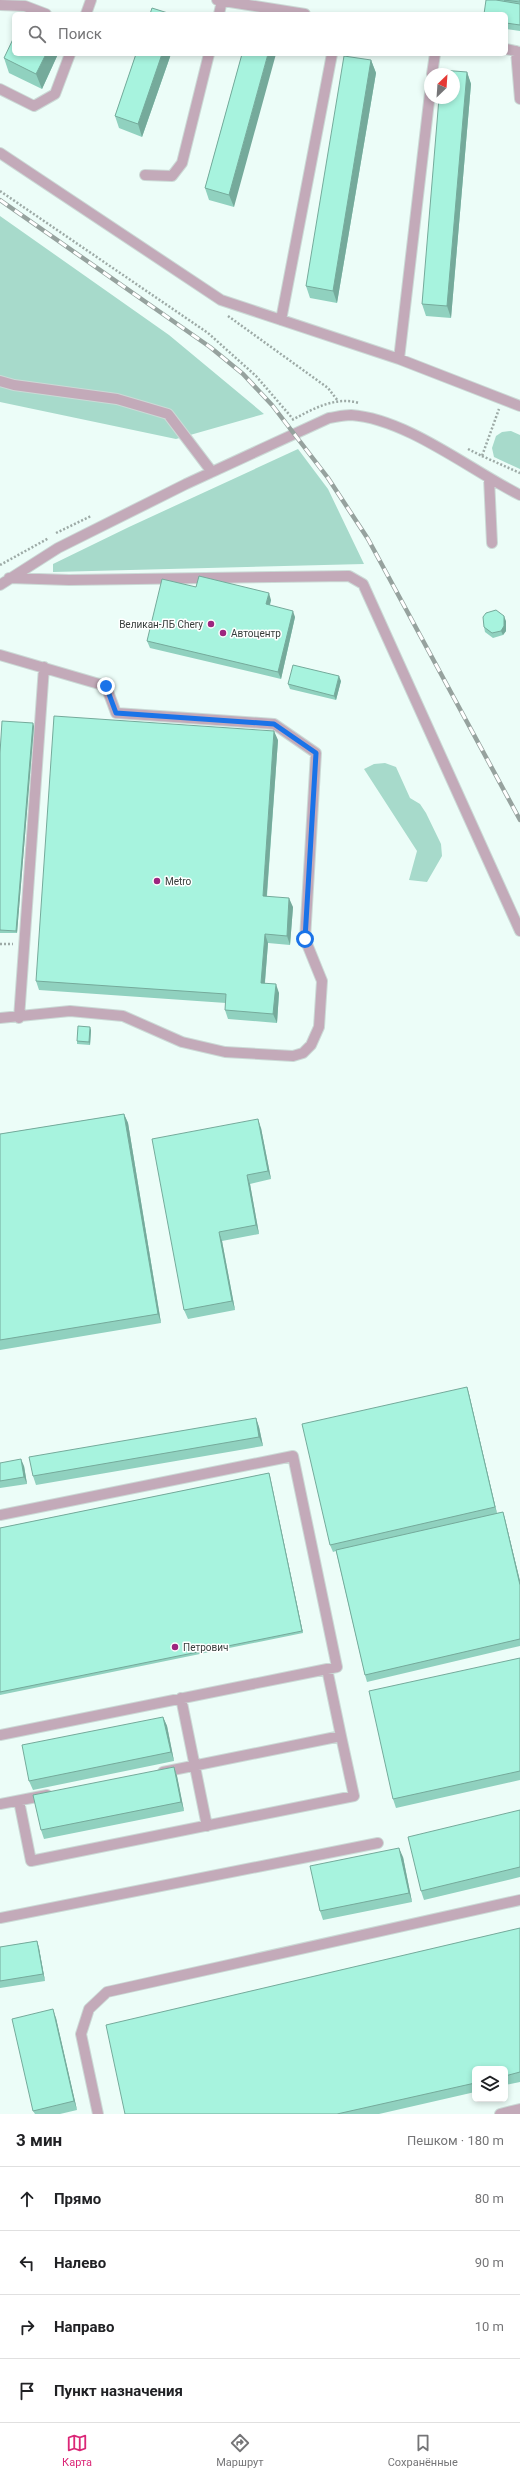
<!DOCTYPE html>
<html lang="ru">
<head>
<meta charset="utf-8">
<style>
	body { margin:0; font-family:Roboto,sans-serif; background:#f2f2f2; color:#202124 }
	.controls { position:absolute; right:12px; bottom:12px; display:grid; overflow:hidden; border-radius:6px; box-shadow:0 2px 6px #0003 }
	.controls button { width:36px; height:36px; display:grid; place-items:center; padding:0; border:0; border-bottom:1px solid #e0e0e0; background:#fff; color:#202124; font:20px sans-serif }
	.compass { position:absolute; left:424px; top:68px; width:36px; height:36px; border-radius:50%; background:#fff; box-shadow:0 2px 6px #0003; rotate:25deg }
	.stop { position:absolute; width:12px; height:12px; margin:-9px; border:3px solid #1a73e8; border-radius:50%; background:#fff }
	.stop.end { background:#1a73e8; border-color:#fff; box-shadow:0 1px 4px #0008 }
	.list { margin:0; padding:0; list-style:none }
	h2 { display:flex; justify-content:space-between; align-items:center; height:52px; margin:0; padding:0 16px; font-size:17px }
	h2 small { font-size:13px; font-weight:400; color:#757577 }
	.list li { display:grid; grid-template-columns:26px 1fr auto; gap:12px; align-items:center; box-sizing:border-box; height:64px; padding:0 16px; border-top:1px solid #e0e0e0 }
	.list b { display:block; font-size:15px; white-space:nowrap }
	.list em { font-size:13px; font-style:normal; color:#757577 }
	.icon { flex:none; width:22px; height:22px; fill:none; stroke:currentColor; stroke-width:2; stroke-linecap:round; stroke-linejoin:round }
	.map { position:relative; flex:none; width:520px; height:2114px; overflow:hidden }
	.search { position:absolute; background:#fff; box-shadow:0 2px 6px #0003; left:12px; right:12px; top:12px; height:44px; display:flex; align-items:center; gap:10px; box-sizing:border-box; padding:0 14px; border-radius:6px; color:#757577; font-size:15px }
	.sheet { height:308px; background:#fff }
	nav { display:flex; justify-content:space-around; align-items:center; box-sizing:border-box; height:56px; border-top:1px solid #e0e0e0; background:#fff; font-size:11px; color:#757577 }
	nav a { display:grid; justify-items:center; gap:2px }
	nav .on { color:#db2777 }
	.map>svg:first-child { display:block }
	.green { fill:#a7dacb }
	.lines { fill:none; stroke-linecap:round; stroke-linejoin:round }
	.minor-casing { stroke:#cbdad6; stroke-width:12 }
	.path { stroke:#9daaa6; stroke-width:2.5; stroke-dasharray:2 2; stroke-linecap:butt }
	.minor { stroke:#c3aab9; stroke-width:10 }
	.rail-casing { stroke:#96a29e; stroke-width:4.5 }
	.rail { stroke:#fff; stroke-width:3; stroke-dasharray:9; stroke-linecap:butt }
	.wall { fill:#90d1bf }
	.shaded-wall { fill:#75aa9b }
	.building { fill:#a7f3de; stroke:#75aa9b }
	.route { stroke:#1a73e8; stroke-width:5 }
	.poi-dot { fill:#9d267f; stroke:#fff; stroke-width:1.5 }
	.labels { text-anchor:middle; stroke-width:3; stroke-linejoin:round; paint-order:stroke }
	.poi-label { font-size:10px; fill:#373d3b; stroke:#fff; text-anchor:start }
</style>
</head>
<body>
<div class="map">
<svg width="520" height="2114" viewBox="0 0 520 2114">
	<rect width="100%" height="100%" fill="#ecfdf8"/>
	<path class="green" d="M0 216 169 335 264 414 176 439 0 402Z
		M511 431 520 435V469L494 457 492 448 496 436 502 432Z
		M298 449 328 489 364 564 53 572V564L129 527Z
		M385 763 396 767 410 798 420 804 426 813 441 844 442 856 427 882 409 880 417 851 364 769 374 764Z"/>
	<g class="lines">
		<g class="minor-casing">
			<path id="minor" d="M217 0 305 14
				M0 5 25 6 46 14
				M86 14 91 0
				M219 14 222 1
				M506 49 520 52
				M516 51 520 99
				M432 74 435 54
				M0 89 34 106 55 94 70 54
				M0 153 221 300 399 359 520 406
				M145 175 172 176 182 163 209 54
				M281 320 332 54
				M399 359 430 93
				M0 381 14 385 117 399 168 414 212 472
				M489 478 492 543
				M9 578 69 580 349 576 363 584 520 931
				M0 585 58 548 186 484 329 418C336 417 344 415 351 415 407 419 470 470 520 495
				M0 655 106 686 116 713 274 724 316 753 305 939 322 981 319 1027 311 1045 303 1053 293 1056 225 1052 182 1042 123 1016 70 1011 0 1018
				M19 1018 44 667
				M0 1515 293 1456 337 1667 0 1735
				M181 1698 207 1826
				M163 1772 341 1736 327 1669
				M19 1801 31 1861 354 1796 341 1736
				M0 1804 47 1795
				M0 1918 378 1843
				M98 2114 81 2034 89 2009 107 1992 520 1900
				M500 2114 520 2109"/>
		</g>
		<path class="path" d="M0 191 208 333 256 376 293 419
			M228 316 328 388 338 401
			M292 420C313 409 335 396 359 403
			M468 449 482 456 499 409
			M482 456 520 473
			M56 533 91 516
			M0 565 49 538
			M0 944H13"/>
		<use href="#minor" class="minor"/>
		<g class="rail-casing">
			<path id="rail" d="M0 200 210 347 243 374 272 405 328 478 368 539 520 820"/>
		</g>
		<use href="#rail" class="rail"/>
	</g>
	<path class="wall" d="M486 0H520V31L506 29V14Z
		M58 54 42 89 9 73 4 58Z
		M136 54H171L142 137 119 128 115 116Z
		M242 54 234 207 209 200 205 188Z
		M371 60 376 73 337 303 310 298 306 286Z
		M467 72 471 84 451 318 426 316 422 304Z
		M196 587 271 600 270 605 295 617 281 679 150 648 147 641Z
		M506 621V631L503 635 493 638 485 632 484 627Z
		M341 681 336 700 290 689 288 684Z
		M34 726 17 933H0V753Z
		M278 740 267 896 293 907 290 945 268 943 265 983 279 993 277 1023 228 1019 225 1010 226 1003 39 990 36 981Z
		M91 1030 90 1045 77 1044V1041Z
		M124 1114 128 1123 161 1323 0 1350V1134Z
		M261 1128 271 1179 250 1184 259 1234 222 1241 235 1310 188 1319 184 1310Z
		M467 1387 469 1394 497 1513 503 1512 505 1519 520 1581V1646L367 1682 365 1675 336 1551 333 1552 330 1545Z
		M256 1418 259 1427 263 1446 36 1485 33 1476Z
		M0 1463 24 1466 27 1484 0 1488Z
		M269 1473 303 1633 0 1695V1528Z
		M520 1658V1780L396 1808 393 1799Z
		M163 1717 167 1726 174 1761 33 1790 29 1781Z
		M174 1767 177 1776 184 1811 44 1839 41 1830Z
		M520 1810V1877L424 1900 421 1891Z
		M403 1857 412 1902 323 1920 320 1911Z
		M520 1928V2082L505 2085V2069H475V2092L379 2114H125Z
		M37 1941 39 1948 45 1981 0 1988V1947Z
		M56 2018 77 2110 60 2114H35L33 2111Z"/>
	<path class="shaded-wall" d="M46 54H58L42 89 36 74Z
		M162 54H171L142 137 138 124Z
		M268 54H276L234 207 229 195Z
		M371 60 376 73 337 303 333 291Z
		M467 72 471 84 451 318 447 306Z
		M269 593 271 600 268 611 266 604Z
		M293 611 295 617 281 679 278 672Z
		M504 616 506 621V631L503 635 501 631Z
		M339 676 341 681 336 700 334 696Z
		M33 723 34 726 17 933 16 931Z
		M274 731 278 740 266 905 263 896Z
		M289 898 293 907 290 945 287 936Z
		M265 934 268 943 264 992 261 983Z
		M276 984 279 993 277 1023 273 1014Z
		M90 1027 91 1030 90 1045 89 1042Z
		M124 1114 128 1123 161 1323 158 1314Z
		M258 1119 261 1128 271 1179 268 1171Z
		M247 1175 250 1184 259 1234 256 1225Z
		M219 1232 222 1241 235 1310 232 1301Z
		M467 1387 469 1394 497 1514 495 1507Z
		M256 1418 259 1427 263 1446 259 1437Z
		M21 1459 24 1466 27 1484 24 1477Z
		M269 1473 270 1476 303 1633 302 1631Z
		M503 1512 505 1519 520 1581V1585Z
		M163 1717 167 1726 174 1761 171 1752Z
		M174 1767 177 1776 184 1811 181 1802Z
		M399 1848 403 1857 412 1902 409 1893Z
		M37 1941 39 1948 45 1981 43 1974Z
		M53 2009 56 2018 77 2110 74 2101Z"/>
	<path class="building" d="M486 0H496L520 4V25L506 23V14H484Z
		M504 0H520V2Z
		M152 8 171 14H150Z
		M14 37V54H46L36 74 4 58Z
		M136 54H162L138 124 115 116Z
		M242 54H268L229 195 205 188Z
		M344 56 371 60 333 291 306 286Z
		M441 70 467 72 447 306 422 304 439 98H454V74H441Z
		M199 576 269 593 266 604 293 611 278 672 147 641 162 579 196 587Z
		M496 610 504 616V626L501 631 492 633 484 627 483 617 486 613Z
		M293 665 339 676 334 696 288 684Z
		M54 716 274 731 263 896 289 898 287 936 265 934 261 983 276 984 273 1014 225 1010 226 994 36 981Z
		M2 721 33 723 16 931 0 930V753Z
		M78 1026 90 1027 89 1042 77 1041Z
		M124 1114 158 1314 0 1340V1134Z
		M258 1119 268 1171 247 1175 256 1225 219 1232 232 1301 184 1310 152 1139Z
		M467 1387 495 1507 330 1545 302 1424Z
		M256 1418 259 1437 33 1476 29 1457Z
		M21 1459 24 1477 0 1481V1463Z
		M269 1473 302 1631 0 1692V1528Z
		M503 1512 520 1585V1639L365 1675 336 1550Z
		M520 1658V1771L393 1799 369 1691Z
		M163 1717 171 1752 29 1781 22 1745Z
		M174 1767 181 1802 41 1830 33 1795Z
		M520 1810V1867L421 1891 408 1837Z
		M399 1848 409 1893 320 1911 310 1866Z
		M520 1928V2072L505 2076V2069H475V2083L337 2114H125L106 2025Z
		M37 1941 43 1974 0 1981V1947Z
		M53 2009 74 2101 33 2111 12 2019Z"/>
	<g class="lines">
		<path class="route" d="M106 686 116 713 274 724 316 753 305 939"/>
	</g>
	<g class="poi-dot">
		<circle cx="211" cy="624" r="4"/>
		<circle cx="223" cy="633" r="4"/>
		<circle cx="157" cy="881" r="4"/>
		<circle cx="175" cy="1647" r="4"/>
	</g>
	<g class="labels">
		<g class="poi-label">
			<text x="203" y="628" text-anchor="end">Великан-ЛБ Chery</text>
			<text x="231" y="637">Автоцентр</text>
			<text x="165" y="885">Metro</text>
			<text x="183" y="1651">Петрович</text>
		</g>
	</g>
</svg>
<div class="controls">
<button><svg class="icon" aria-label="layers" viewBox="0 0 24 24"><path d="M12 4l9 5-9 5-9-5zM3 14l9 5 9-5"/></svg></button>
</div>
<svg class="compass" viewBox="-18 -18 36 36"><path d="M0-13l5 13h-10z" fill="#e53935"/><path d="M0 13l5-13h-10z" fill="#757577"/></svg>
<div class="stop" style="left:305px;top:939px"></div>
<div class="stop end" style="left:106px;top:686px"></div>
<div class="search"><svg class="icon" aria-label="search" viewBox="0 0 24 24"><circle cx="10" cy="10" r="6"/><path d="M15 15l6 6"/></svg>Поиск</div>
</div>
<section class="sheet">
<h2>3 мин<small>Пешком · 180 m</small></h2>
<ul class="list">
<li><svg class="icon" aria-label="ahead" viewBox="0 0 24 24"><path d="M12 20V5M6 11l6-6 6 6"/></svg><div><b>Прямо</b></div><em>80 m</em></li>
<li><svg class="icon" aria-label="left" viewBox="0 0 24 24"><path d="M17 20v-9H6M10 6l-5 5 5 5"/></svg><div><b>Налево</b></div><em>90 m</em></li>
<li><svg class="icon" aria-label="right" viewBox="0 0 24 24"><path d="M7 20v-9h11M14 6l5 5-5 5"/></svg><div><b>Направо</b></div><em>10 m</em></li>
<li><svg class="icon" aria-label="arrive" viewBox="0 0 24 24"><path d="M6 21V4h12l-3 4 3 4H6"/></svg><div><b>Пункт назначения</b></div></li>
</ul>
</section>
<nav>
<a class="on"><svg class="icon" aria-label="map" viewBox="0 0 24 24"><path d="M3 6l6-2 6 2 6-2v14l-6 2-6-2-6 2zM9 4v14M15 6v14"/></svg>Карта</a>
<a><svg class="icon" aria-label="directions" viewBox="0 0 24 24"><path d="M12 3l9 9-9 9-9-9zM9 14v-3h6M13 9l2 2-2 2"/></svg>Маршрут</a>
<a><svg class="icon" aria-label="saved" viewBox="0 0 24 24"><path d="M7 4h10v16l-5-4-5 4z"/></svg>Сохранённые</a>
</nav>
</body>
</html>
